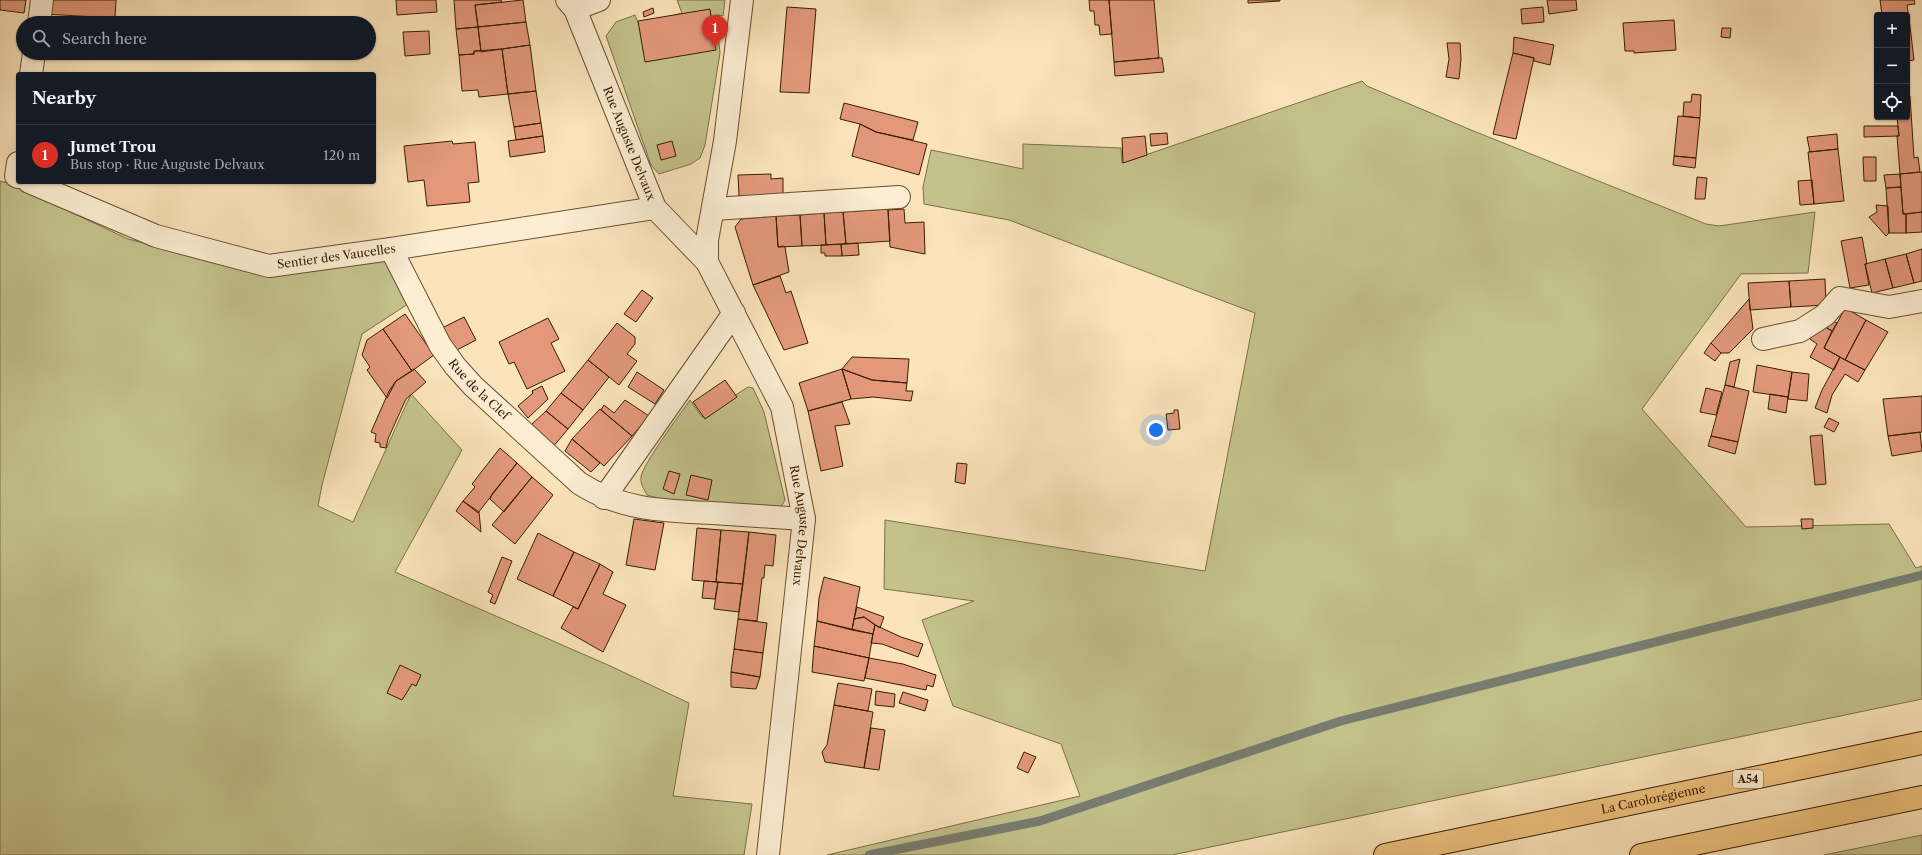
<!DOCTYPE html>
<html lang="en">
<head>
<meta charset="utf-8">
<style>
	body { margin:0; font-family:"Libre Caslon Text",serif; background:#242831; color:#f1f3f6 }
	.controls { position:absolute; right:12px; top:12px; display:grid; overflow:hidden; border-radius:4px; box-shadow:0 1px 3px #0004 }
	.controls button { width:36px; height:36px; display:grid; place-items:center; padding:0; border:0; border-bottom:1px solid #363941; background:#171b24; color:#f1f3f6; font:20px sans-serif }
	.you { position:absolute; left:1156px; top:430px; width:14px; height:14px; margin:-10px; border:3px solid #fff; border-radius:50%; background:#1a73e8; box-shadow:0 0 0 6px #1a73e833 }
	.badge { display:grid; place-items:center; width:26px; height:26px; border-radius:50%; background:#d93025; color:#fff; font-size:13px; font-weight:700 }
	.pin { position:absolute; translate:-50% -33px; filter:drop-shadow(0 1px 2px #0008) }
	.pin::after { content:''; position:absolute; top:21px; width:14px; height:12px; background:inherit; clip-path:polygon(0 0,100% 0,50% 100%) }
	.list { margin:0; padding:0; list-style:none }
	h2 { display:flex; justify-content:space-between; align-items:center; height:52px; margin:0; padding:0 16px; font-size:17px }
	h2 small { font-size:13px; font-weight:400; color:#9ea1a6 }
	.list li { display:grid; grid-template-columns:26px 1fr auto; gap:12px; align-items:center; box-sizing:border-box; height:60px; padding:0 16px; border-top:1px solid #363941 }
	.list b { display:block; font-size:15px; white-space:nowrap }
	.list p { margin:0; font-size:13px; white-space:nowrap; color:#9ea1a6 }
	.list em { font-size:13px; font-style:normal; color:#9ea1a6 }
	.icon { flex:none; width:22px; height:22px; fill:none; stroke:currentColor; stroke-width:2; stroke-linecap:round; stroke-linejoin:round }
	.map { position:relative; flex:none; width:1922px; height:855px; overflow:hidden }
	.search { position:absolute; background:#171b24; box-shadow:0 1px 3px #0004; left:16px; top:16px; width:360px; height:44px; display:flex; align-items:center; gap:10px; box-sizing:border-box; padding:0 14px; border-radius:22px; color:#9ea1a6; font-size:15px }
	.panel { position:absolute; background:#171b24; box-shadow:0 1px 3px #0004; left:16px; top:72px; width:360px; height:112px; border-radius:4px }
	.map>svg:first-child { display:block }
	.green { fill:#c3c28c; stroke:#7d7046 }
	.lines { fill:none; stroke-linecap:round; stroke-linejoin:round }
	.stream { stroke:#777d70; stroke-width:9 }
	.building { fill:#e3987c; stroke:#371e00 }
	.minor-casing { stroke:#68502f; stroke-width:24 }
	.motorway-casing { stroke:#371e00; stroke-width:24 }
	.minor { stroke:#fcedd3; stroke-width:22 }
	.motorway { stroke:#eec27e; stroke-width:22 }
	.labels { text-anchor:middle; stroke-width:3.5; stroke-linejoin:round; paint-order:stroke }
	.shield { fill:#fcedd3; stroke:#725c3f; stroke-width:1 }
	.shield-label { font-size:11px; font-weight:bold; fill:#371e00 }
	.street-label { font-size:12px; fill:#371e00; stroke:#fcedd3 }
</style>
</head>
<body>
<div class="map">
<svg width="1922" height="855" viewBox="0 0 1922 855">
	<rect width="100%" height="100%" fill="#fbe4bb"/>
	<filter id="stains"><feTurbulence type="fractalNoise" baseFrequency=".005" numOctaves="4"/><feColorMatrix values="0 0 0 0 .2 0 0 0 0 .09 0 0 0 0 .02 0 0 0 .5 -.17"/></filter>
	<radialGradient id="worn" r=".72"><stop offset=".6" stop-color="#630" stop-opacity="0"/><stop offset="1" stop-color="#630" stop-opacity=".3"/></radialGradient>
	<path class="green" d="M677 0H725L723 16 716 15 720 53 705 145 700 158 691 164 659 174 651 165 606 36 616 22 635 15 639 25 682 13Z
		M1362 81 1367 86 1471 130 1706 224 1719 226 1815 212 1808 273 1741 274 1642 409 1746 527 1889 524 1916 568 1922 566V699L1172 855H827L1080 796 1061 744 953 706 922 620 974 601 884 589 885 520 1205 571 1255 313 1009 220 924 204 923 187 931 150 1023 169V144L1121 148 1122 163Z
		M0 181 11 184 128 239 270 275 386 260 408 304 362 334 322 485 318 506 353 522 411 394 462 450 395 572 608 665 689 703 673 796 752 804 744 855H0Z
		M748 387 753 388 764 412 785 500 781 507 661 499 647 495C644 489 640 484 641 477 642 465 681 413 690 400L702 417Z
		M1922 835V855H1824Z"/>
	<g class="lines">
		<path class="stream" d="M869 855 1040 821 1341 721 1922 575"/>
	</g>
	<path class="building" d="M0 0H26L24 13 0 10Z
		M45 0H116L115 18 44 14Z
		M396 0H436L437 12 397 15Z
		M454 0H501L502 2 475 5 478 27 456 29Z
		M523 0 526 22 478 27 475 5Z
		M1089 0H1109L1112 34 1100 35 1099 25H1095L1094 11H1090Z
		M1109 0H1154L1159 58 1114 62Z
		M1248 0H1280V1L1248 3Z
		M1547 0H1576L1577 10 1549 14Z
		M1880 0H1914L1915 4 1907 5 1910 26H1907V15H1882Z
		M787 7 816 9 809 93 780 92Z
		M1543 7 1544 22 1522 24 1521 9Z
		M653 8 654 13 644 17 643 12Z
		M710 9 716 50 645 62 638 21Z
		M1674 20 1676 50 1634 53V51H1625L1623 23Z
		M526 22 530 45 481 52 478 27Z
		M1907 26H1910L1914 60 1907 61Z
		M478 27 481 51H474V54L459 55 456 29Z
		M1722 28H1731L1730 38 1721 37Z
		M429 31 430 54 405 56 403 32Z
		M1514 37 1554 45 1550 65 1534 61V58L1513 53Z
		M1447 43H1460L1461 59 1459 79 1446 77 1449 59Z
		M530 45 536 91 508 94 502 49Z
		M502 49 508 94 479 97 478 90 462 91 459 55 474 54V51Z
		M1513 53 1534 58 1516 139 1493 134Z
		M1159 58H1162L1164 72 1115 76 1114 62Z
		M536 91 541 123 514 127 508 94Z
		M1692 94 1701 95 1700 118 1683 116 1684 102H1691Z
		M1907 96H1910L1914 158 1918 157 1920 172 1900 174 1897 136H1899L1897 117H1907Z
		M844 103 918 122 913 140 876 132 860 124 840 119Z
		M1678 116 1700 118 1696 158 1674 156Z
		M541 123 543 136 516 140 514 127Z
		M860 124 876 132 927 144 919 175 852 156Z
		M1864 126H1898L1899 136 1864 137Z
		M1167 133 1168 144 1151 146 1150 134Z
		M1837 134 1838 149 1810 152 1807 137Z
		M543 136 545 152 510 157 508 141Z
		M1145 136 1147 155 1123 163 1122 138Z
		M452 141 453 144 475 142 479 182 468 183 470 202 427 206 424 180 408 182 404 146Z
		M672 141 676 156 661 160 657 145Z
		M1838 149 1844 201 1814 204 1808 152Z
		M1674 156 1696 158 1695 168 1673 165Z
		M1863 157H1876V181H1864Z
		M1922 172V212L1903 214 1900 174Z
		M771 174V179L783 178V195L739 196 738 175Z
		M1900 174 1901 187 1886 188 1884 175Z
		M1697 177 1707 178 1705 199H1695Z
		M1812 180 1814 204 1800 205 1798 181Z
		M1901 187 1903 214H1906V233H1889L1886 188Z
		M1876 205 1888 206 1889 233 1886 236 1869 217 1877 212Z
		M888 209 890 241 846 244 843 212Z
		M904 209 905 223 924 222 925 254 890 247 888 210Z
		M843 212 846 244 826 245 824 213Z
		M1922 212V232L1906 233V214Z
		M824 213 826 245 802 246 800 215Z
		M800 215 802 246 778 247 776 216Z
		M776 216 778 247 784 246 785 247 789 272 753 285 735 227 741 219Z
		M1862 237 1867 264H1865L1869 285 1850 288 1841 241Z
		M858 243 859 255 842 256 841 244Z
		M841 244 842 256H825V253H821V245Z
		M1922 249V281L1914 283 1906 254Z
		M1906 254 1914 283 1893 288 1885 259Z
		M1885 259 1893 288 1872 293 1865 264Z
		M780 276 786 293 791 291 808 343 784 350 753 285Z
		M1825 279 1826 305 1791 307 1789 281Z
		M1789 281 1791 307 1750 310 1748 283Z
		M642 290 653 298 636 322 624 314Z
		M1749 299 1753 329 1729 353H1721L1711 343Z
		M1845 308 1866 320 1845 360 1824 348Z
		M405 314 434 355 412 371 383 329Z
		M464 317 476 340 455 351 442 328Z
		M548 318 559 339 551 343 565 371 527 389 514 362 509 364 499 342Z
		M1831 320 1837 323 1832 331 1827 328Z
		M1866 320 1888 332 1865 370 1845 360Z
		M617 323 635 337V344L627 354 637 361 619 385 588 360Z
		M1819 323 1832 331 1824 348 1840 357 1834 370 1810 357 1817 344 1810 339Z
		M383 329 412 371 396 381 387 398 367 370 370 367 362 355 367 340Z
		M1711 343 1721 353 1715 361 1704 353Z
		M852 357 909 359 907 383 872 380 842 369Z
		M1840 357 1865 370 1858 382 1845 374 1832 395 1827 413 1815 408 1822 390Z
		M1740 359 1734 387 1725 385 1730 362Z
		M588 360 609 377 583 410 561 393Z
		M1757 365 1792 372 1788 397 1753 392Z
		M414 369 426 382 406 399 388 439 386 448 380 447V443L375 442 376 434 371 432 389 391 396 381Z
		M842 369 851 399 808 411 799 383Z
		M842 369 872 380 907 383 906 391H913L911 401 873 397 851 399Z
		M637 372 664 390 655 404 628 387Z
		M1792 372 1809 374 1807 401 1788 399Z
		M725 380 737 397 705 419 693 402Z
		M1725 385 1749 391 1738 442 1711 436Z
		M542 386 548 399 528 418 518 406 533 393 532 391Z
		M1706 388 1722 392 1716 415 1700 412Z
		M561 393 583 410 568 429 546 411Z
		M1770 394 1788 397 1786 413 1768 409Z
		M1922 396V432L1888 436 1883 399Z
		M625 400 649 416 632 436 601 410 604 405 614 413Z
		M842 402 850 424 835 426 843 466 821 471 808 411Z
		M600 409 632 436 604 466 572 439Z
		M1174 410H1178L1180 429 1168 430 1166 414 1174 413Z
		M546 411 568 429 552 448 529 427Z
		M1829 418 1839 423 1834 432 1824 427Z
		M1920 432 1922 451 1892 456 1888 436Z
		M1822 435 1826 484 1815 485 1810 436Z
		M1711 436 1738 442 1735 454 1708 446Z
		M572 439 600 463 591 472 565 451Z
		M500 448 517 463 478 513 463 501 475 487 472 484Z
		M517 463 532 477 504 512 490 499 492 494Z
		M957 463 967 464 965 484 955 482Z
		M669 471 680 474 674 494 663 489Z
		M691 475 712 480 708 500 686 495Z
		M532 477 553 495 515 544 492 525Z
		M463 501 479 512 481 532 456 511Z
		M634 519 664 523 655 570 626 565Z
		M1801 519H1813V528L1802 529Z
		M697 528 721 530 716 582 692 580Z
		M721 530 749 532 743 584 716 582Z
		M749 532 776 535 773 566 765 565 764 578H762L757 621 738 619Z
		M538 533 574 552 553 596 517 579Z
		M574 552 600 564 578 609 553 596Z
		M502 557 512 561 495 604 490 602 493 595 488 592Z
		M600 564 613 572 603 594 626 605 603 652 561 628 573 607 578 609Z
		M824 577 860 587 852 630 817 621 819 598Z
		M704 581 718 582 715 599 702 598Z
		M718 582 743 584 739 612 714 609Z
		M857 607 884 617 880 628 864 617 854 619Z
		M864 617 875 625 873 634 852 630 854 619Z
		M738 619 767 623 763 653 734 649Z
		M817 621 873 634 869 658 814 646Z
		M875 625 901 637 923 644 918 657 882 644 871 643Z
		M814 646 869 658 864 681 812 672Z
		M734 649 763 653 760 677 731 672Z
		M869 658 903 664 936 675 933 687 927 685 926 690 865 678Z
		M400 665 421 675 416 686 412 684 402 700 387 693Z
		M731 672 760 677 756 689 731 687Z
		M838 683 872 689 868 711 834 705Z
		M876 691 895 694 894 707 875 705Z
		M903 692 928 700 925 711 899 703Z
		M834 705 873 712 864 768 825 762 822 752 827 745Z
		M871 728 885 730 879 770 864 768Z
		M1024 752 1036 757 1028 773 1017 768Z"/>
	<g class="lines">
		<g class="minor-casing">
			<g id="minor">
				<path id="s1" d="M567 0 575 9 655 208 707 262 782 407 804 519 768 855"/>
				<path d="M575 9 599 0"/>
				<path d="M39 23 42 0"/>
				<path d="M31 74 34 53"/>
				<path d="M18 163 16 176 18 177"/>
				<path id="s2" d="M29 182 156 236 269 266 391 249 655 208"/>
				<path d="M713 209 899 197"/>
				<path id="s3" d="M391 249 440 345 455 366 473 386 579 483C620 510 665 511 712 513 743 515 773 517 804 519"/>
				<path d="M707 262V240L725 141 742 0"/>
				<path d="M1763 339 1800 331 1825 315 1840 298 1889 307 1922 301"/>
				<path d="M604 498 734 313"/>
			</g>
		</g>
		<g class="motorway-casing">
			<g id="motorway">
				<path id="s4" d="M1385 855 1922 743"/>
				<path d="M1641 855 1922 797"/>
			</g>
		</g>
		<use href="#minor" class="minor"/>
		<use href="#motorway" class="motorway"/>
	</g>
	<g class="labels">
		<rect class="shield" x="1733" y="770" width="30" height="18" rx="3"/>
		<g class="shield-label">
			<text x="1748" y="783">A54</text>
		</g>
		<g class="street-label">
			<text dy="4" stroke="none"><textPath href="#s1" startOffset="157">Rue Auguste Delvaux</textPath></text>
			<text dy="4" stroke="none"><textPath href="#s2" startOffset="323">Sentier des Vaucelles</textPath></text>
			<text dy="4" stroke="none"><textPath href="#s3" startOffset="167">Rue de la Clef</textPath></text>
			<text dy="4" stroke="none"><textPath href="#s1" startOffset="585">Rue Auguste Delvaux</textPath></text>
			<text dy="4" stroke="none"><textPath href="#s4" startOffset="274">La Carolorégienne</textPath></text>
		</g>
	</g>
	<rect width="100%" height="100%" filter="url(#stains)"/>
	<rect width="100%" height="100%" fill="url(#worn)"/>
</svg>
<div class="controls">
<button>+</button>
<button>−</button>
<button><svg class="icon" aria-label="locate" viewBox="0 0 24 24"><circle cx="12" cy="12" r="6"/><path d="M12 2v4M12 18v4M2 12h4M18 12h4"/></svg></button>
</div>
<div class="you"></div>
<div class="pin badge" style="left:715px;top:48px">1</div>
<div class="search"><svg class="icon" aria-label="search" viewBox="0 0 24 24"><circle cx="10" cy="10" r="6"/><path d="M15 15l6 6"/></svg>Search here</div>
<section class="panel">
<h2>Nearby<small></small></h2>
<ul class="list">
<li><span class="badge">1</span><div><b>Jumet Trou</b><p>Bus stop · Rue Auguste Delvaux</p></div><em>120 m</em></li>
</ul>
</section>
</div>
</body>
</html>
